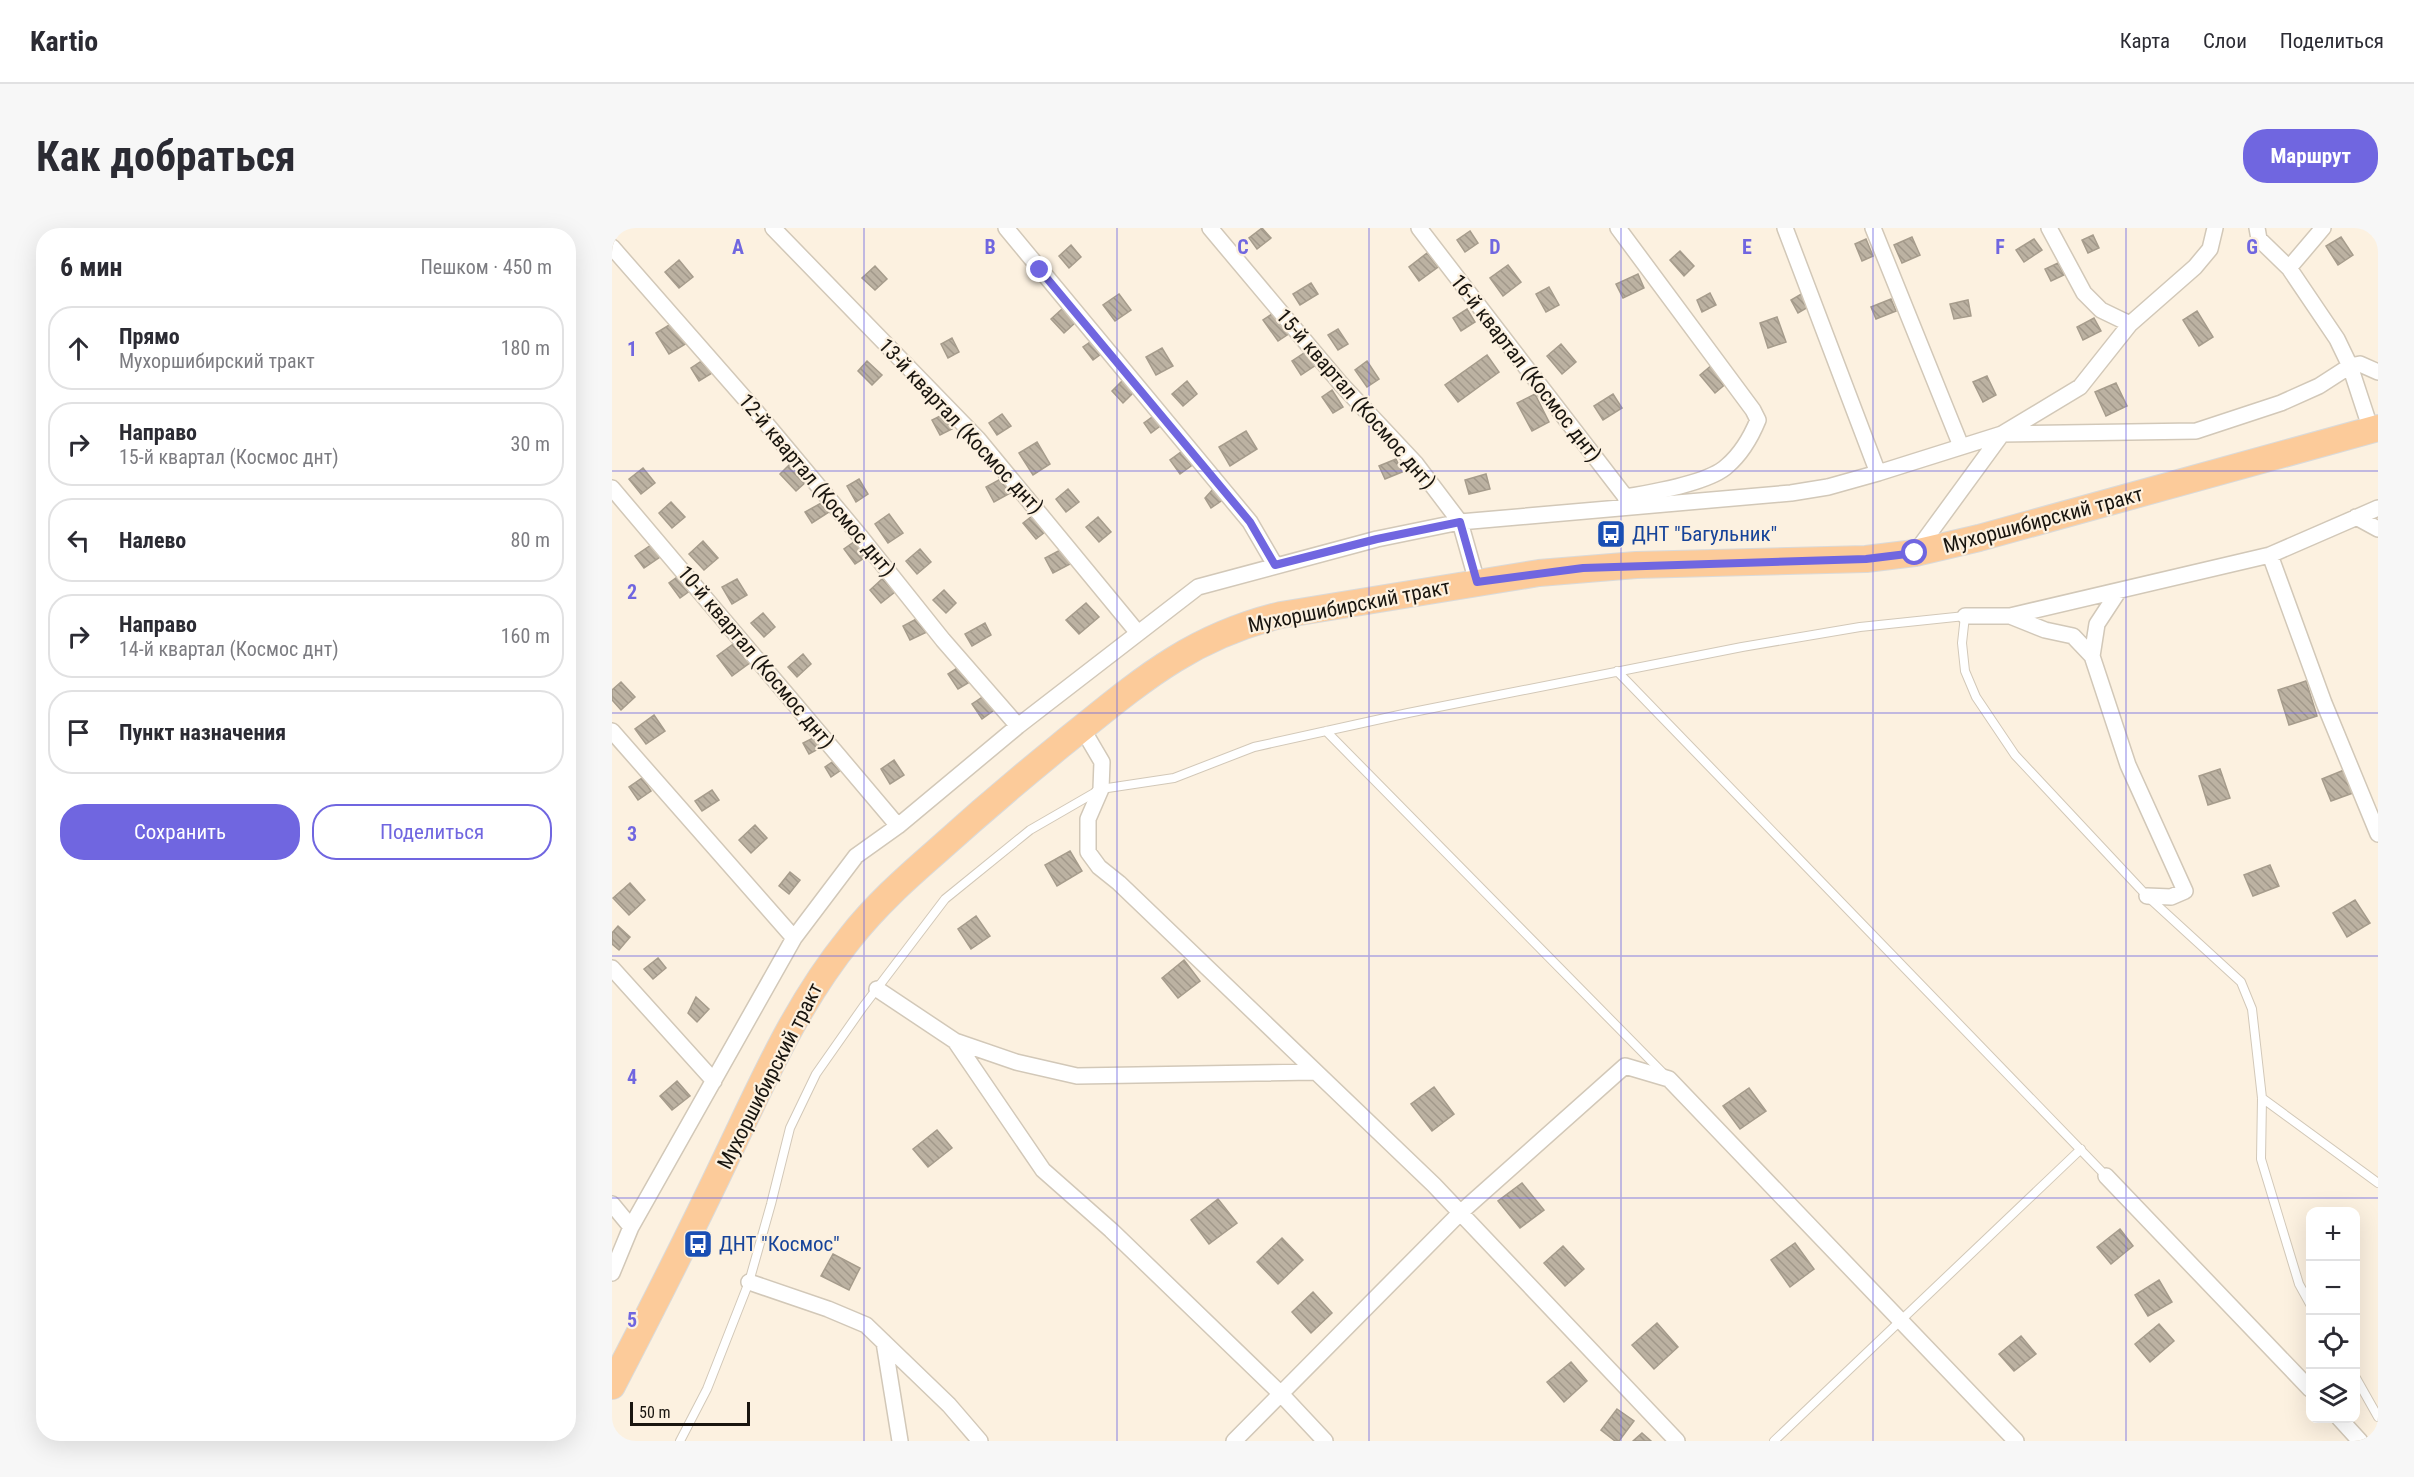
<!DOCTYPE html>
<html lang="ru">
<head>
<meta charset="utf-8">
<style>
	body { margin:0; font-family:"Roboto Condensed",sans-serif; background:#f7f7f7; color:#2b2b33 }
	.controls { position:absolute; right:18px; bottom:18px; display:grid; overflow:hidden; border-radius:12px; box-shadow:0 6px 24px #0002 }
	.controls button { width:54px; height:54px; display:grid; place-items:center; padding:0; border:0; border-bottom:2px solid #e1e1e2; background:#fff; color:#2b2b33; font:30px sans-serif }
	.scale { position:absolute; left:18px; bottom:15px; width:120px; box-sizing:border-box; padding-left:6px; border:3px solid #19150f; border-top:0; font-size:16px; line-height:21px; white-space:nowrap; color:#19150f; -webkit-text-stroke:4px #fcf1e0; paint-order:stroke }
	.stop { position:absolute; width:18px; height:18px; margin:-14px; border:4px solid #7066e0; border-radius:50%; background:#fff }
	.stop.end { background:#7066e0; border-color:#fff; box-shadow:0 2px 6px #0008 }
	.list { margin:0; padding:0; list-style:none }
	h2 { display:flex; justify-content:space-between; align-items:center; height:78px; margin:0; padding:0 24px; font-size:26px }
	h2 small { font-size:20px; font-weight:400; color:#7c7c81 }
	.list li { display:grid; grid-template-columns:39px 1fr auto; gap:18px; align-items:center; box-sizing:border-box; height:84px; margin:0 12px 12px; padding:0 12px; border:2px solid #e1e1e2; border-radius:24px }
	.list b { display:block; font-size:22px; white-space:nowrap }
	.list p { margin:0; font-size:20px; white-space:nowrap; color:#7c7c81 }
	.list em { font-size:20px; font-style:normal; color:#7c7c81 }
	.actions { display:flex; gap:12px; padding:18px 24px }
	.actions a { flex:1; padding:14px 0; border:2px solid #7066e0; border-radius:24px; text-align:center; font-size:21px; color:#7066e0 }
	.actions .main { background:#7066e0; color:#fff }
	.icon { flex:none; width:33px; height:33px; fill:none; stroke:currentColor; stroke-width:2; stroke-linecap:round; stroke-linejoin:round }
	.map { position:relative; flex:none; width:1766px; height:1213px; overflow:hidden; border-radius:24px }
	header { display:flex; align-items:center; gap:36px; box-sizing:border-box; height:84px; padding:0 30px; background:#fff; border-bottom:2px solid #e1e1e2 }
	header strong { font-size:28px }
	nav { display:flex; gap:33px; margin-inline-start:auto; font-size:21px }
	.intro { display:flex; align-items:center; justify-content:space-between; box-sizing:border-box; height:144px; padding:0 36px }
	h1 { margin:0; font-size:42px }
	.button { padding:15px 27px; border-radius:24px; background:#7066e0; color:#fff; font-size:21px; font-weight:700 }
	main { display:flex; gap:36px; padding:0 36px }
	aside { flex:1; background:#fff; border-radius:24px; box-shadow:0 6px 24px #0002 }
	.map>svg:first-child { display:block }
	.building { fill:url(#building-back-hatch); stroke:#a69c8c; stroke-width:1.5 }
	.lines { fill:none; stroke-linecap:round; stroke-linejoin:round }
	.lane-casing { stroke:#d2c8b8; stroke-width:10 }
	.street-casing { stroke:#d2c8b8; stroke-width:18 }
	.primary-casing { stroke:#dadad9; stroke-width:28 }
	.lane { stroke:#fff; stroke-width:8 }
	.street { stroke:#fff; stroke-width:15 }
	.primary { stroke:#fccb9a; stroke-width:26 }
	.route { stroke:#7066e0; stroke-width:8 }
	.grid { fill:none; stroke:#7066e0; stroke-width:1.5; stroke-opacity:0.55 }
	.labels { text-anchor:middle; stroke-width:4.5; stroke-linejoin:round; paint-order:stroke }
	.street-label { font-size:21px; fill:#19150f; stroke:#fcf1e0 }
	.transit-label { font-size:21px; fill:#164399; stroke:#fcf1e0; text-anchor:start }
	.grid-label { font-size:20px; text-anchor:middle; font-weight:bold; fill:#7066e0; stroke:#fcf1e0; stroke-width:4.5; stroke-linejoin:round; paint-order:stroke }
</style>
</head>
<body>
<header>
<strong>Kartio</strong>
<nav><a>Карта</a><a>Слои</a><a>Поделиться</a></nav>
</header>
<div class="intro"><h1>Как добраться</h1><a class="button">Маршрут</a></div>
<main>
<aside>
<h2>6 мин<small>Пешком · 450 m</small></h2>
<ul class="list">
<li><svg class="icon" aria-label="ahead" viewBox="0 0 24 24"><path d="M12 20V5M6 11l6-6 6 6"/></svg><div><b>Прямо</b><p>Мухоршибирский тракт</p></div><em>180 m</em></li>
<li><svg class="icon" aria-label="right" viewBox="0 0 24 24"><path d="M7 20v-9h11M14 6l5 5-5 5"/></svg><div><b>Направо</b><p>15-й квартал (Космос днт)</p></div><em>30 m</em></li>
<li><svg class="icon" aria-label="left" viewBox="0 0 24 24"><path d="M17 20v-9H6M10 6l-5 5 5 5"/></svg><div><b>Налево</b></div><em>80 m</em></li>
<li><svg class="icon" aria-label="right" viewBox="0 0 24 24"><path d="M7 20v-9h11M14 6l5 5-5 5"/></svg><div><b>Направо</b><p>14-й квартал (Космос днт)</p></div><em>160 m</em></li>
<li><svg class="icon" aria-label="arrive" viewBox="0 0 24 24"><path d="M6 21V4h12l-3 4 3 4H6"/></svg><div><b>Пункт назначения</b></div></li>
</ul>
<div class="actions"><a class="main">Сохранить</a><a>Поделиться</a></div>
</aside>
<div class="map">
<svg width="1766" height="1213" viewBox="0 0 1766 1213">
	<defs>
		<pattern id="building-back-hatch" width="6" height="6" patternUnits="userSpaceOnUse" patternTransform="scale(1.5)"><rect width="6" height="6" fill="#bcb2a2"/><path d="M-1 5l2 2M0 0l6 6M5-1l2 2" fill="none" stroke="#a1988a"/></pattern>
	</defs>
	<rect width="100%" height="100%" fill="#fcf1e0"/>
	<path class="building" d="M650 0 659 10 645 21 637 10Z
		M858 3 866 15 853 24 845 12Z
		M1481 7 1487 20 1476 25 1470 12Z
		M1300 9 1308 27 1290 35 1282 17Z
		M1729 9 1741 27 1726 37 1714 18Z
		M1254 11 1261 28 1250 33 1243 16Z
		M1422 11 1430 22 1412 34 1404 22Z
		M459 17 469 29 457 40 447 28Z
		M1068 23 1082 38 1072 48 1058 32Z
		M815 25 826 39 807 53 797 39Z
		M67 32 81 49 67 60 53 44Z
		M1446 35 1452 47 1439 53 1433 41Z
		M896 37 909 54 891 68 878 50Z
		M263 38 275 51 263 62 250 50Z
		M1026 46 1032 60 1011 70 1004 56Z
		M699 55 706 66 688 77 681 66Z
		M937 59 947 77 934 84 924 66Z
		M1098 65 1104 77 1090 84 1085 72Z
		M1191 65 1198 78 1186 85 1179 72Z
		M507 66 519 82 503 93 491 77Z
		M1279 71 1284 83 1264 91 1259 79Z
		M1356 72 1359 88 1342 91 1338 76Z
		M451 80 464 94 452 105 439 91Z
		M855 81 863 94 849 103 841 90Z
		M1585 83 1601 109 1587 118 1571 92Z
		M663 84 678 105 666 113 651 92Z
		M1165 89 1174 114 1156 120 1148 95Z
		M1482 90 1489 103 1471 112 1465 99Z
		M62 94 75 115 57 126 44 105Z
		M726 101 736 116 726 122 716 107Z
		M340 110 347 124 336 130 329 116Z
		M484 110 493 123 481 132 471 119Z
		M949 116 964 134 950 146 935 128Z
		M550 120 561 138 544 147 534 129Z
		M695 123 704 137 689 147 680 133Z
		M875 127 887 144 846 174 833 157Z
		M91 132 100 145 87 153 79 140Z
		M255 133 270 147 260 157 246 143Z
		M755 133 767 151 755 159 743 142Z
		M1101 136 1116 154 1103 165 1088 147Z
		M1375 148 1384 167 1371 174 1361 154Z
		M512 151 524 162 511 175 500 163Z
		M575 153 585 166 571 178 560 166Z
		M1504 155 1515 178 1494 188 1483 164Z
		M720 162 731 179 721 185 710 169Z
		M923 166 937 194 920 203 905 175Z
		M1001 166 1010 180 991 192 982 178Z
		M332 186 340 201 328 207 320 192Z
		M390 186 399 198 385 207 377 195Z
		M543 187 551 196 539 205 532 195Z
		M634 203 645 221 618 238 607 219Z
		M425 214 438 236 421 247 407 225Z
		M573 221 583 235 568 246 558 232Z
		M784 231 790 244 773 251 767 238Z
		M179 235 195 253 184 263 168 246Z
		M31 240 43 255 29 266 17 251Z
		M874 246 878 261 857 266 853 252Z
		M394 248 402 263 382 274 374 259Z
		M247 251 256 266 244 274 235 258Z
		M603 259 612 271 599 280 593 270Z
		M456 261 467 274 454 284 444 271Z
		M59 274 73 289 60 300 47 285Z
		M211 274 217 284 200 295 193 284Z
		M424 285 437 301 424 311 411 295Z
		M277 286 291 305 276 315 263 296Z
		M486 289 499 304 487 314 474 299Z
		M246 311 257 327 243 336 232 321Z
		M91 313 106 330 92 342 77 326Z
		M39 317 48 329 32 340 23 328Z
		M452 320 460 335 441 345 433 330Z
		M308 321 319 334 305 346 294 333Z
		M68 347 79 362 68 370 57 355Z
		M271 350 283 364 269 375 258 362Z
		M125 351 135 367 120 376 110 359Z
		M332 362 344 375 334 385 321 372Z
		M474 375 487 389 467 406 454 392Z
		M151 385 163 399 152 409 139 395Z
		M308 389 315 404 298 412 291 398Z
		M373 395 379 407 360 418 353 406Z
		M124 414 139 434 120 448 105 428Z
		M191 426 199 436 185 449 176 439Z
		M350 437 361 452 346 461 336 446Z
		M1694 453 1705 488 1677 497 1666 462Z
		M9 454 23 469 9 482 0 472V462Z
		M375 466 385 480 370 491 360 476Z
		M42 487 53 503 34 516 23 501Z
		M205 508 210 519 197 526 191 515Z
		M226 530 232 540 219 549 213 539Z
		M282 532 292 547 278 556 269 541Z
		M1608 541 1618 570 1596 577 1587 548Z
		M1732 542 1741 565 1719 573 1710 551Z
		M30 550 39 563 26 572 17 559Z
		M100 562 107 572 90 583 83 573Z
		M143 597 155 610 139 625 127 612Z
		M458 623 470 643 445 658 433 637Z
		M1658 637 1667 658 1641 668 1632 647Z
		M178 644 188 652 177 666 167 658Z
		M18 655 33 672 17 687 1 670Z
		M1743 672 1758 695 1735 709 1721 685Z
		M364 688 378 708 359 721 346 701Z
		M6 698 18 709 7 722 0 716V705Z
		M46 730 54 740 41 751 32 741Z
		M572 732 588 753 566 770 550 750Z
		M84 769 97 781 85 794 76 785Z
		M65 853 78 868 60 882 48 868Z
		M822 859 842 886 820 903 799 876Z
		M1137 860 1154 883 1128 901 1111 878Z
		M325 902 340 920 316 939 301 921Z
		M910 955 932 982 908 1000 886 973Z
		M606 971 625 995 597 1016 579 992Z
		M1508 1001 1521 1018 1499 1036 1485 1019Z
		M670 1010 691 1032 666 1056 645 1034Z
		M1183 1015 1202 1041 1178 1059 1159 1032Z
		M951 1018 972 1041 953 1058 932 1035Z
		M221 1026 248 1040 237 1062 209 1048Z
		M1547 1052 1560 1074 1536 1088 1523 1067Z
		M701 1064 720 1085 699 1105 680 1084Z
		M1045 1095 1066 1119 1042 1141 1020 1117Z
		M1547 1096 1562 1113 1538 1134 1523 1116Z
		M1409 1108 1424 1126 1402 1143 1387 1126Z
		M959 1134 975 1153 952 1174 935 1154Z
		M1005 1181 1022 1193 1007 1213H1003L989 1202Z
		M1030 1205 1039 1213H1021Z"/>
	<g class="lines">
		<g class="lane-casing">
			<path id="lane" d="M1005 443 1494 948
				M714 503 1052 846
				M1650 870 1766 955
				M1744 1150 1766 1189
				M68 1213 95 1161 137 1054 159 976 178 900 204 846 251 779 333 671 418 602 489 561 562 550 642 519 796 485 1130 419 1248 399 1353 388 1350 415 1353 443 1364 469 1403 527 1535 668 1629 754 1640 781 1650 870 1649 931 1687 1056 1698 1076
				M1162 1213 1469 921"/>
		</g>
		<g class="street-casing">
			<path id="street" d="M161 0 366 211 526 405
				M394 0 638 294 663 337
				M598 0 729 156 804 236 848 294 865 354
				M807 0 1019 276
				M1006 0 1141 182 1146 192C1139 209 1129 226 1115 238 1097 255 1038 265 1013 269
				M1173 0 1266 245
				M1261 0 1349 218
				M1437 0 1472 65 1489 82 1518 96
				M1645 0 1647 11 1677 40 1725 111 1738 138 1759 202
				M0 19 142 181 248 308 331 412 406 498
				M1677 40 1711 0
				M0 260 286 598
				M1744 289 1766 301
				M1303 325 1390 206 1468 159 1518 96 1583 39 1598 21 1603 0
				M1658 327 1712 475 1766 606
				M1353 388H1398L1658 327 1766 280
				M1398 388 1433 402 1461 408 1480 428 1516 537 1573 663 1559 669 1535 668
				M1480 428 1485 396 1506 364
				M470 500 490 534 489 561 476 591V624L487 639 507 655 822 957 1065 1213
				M0 503 182 710
				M0 740 102 853
				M265 761 343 813 431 942 499 1002 669 1166 713 1213
				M343 813 404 834 465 848 701 844
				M1494 948 1698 1161
				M0 976 19 999
				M0 1045 19 999 182 710 244 628 286 598 406 498 586 359 765 311 848 294 1179 265 1216 259 1266 245 1390 206 1584 203 1669 175 1707 158 1738 138 1748 136 1766 144
				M137 1054 216 1081 254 1097 337 1177 368 1213
				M272 1114 288 1213
				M1727 1190 1748 1213
				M622 1213 848 985 1013 838 1057 851 1404 1213"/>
		</g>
		<g class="primary-casing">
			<path id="primary" d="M0 1158C40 1081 79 1004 116 926 152 851 185 775 238 710 263 678 293 651 324 624 365 587 406 552 449 517 523 458 574 410 669 387L927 345 1024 337 1254 331 1303 325 1367 310 1766 200"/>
		</g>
		<use href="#lane" class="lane"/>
		<use href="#street" class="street"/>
		<use href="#primary" class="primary"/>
	</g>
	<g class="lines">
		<path class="route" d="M428 42 638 294 663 337 765 311 848 294 865 354 971 340 1254 331 1303 325"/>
	</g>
	<path class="grid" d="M252 0V1213M505 0V1213M757 0V1213M1009 0V1213M1261 0V1213M1514 0V1213M0 243H1766M0 485H1766M0 728H1766M0 970H1766"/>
	<defs>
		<g id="bus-square" transform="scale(1.5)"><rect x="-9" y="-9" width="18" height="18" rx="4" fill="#1a4fb4" stroke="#fcf1e0"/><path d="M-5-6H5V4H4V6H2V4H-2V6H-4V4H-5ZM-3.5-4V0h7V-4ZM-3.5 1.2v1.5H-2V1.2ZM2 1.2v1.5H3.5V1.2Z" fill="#fff"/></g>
	</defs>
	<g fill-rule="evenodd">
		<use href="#bus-square" x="999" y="306"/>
		<use href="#bus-square" x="86" y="1016"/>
	</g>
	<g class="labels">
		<g class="street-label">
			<text transform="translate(914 140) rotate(52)" y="7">16-й квартал (Космос днт)</text>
			<text transform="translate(744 171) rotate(49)" y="7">15-й квартал (Космос днт)</text>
			<text transform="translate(349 198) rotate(47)" y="7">13-й квартал (Космос днт)</text>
			<text transform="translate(205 257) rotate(50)" y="7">12-й квартал (Космос днт)</text>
			<text transform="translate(1431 292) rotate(-15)" y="7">Мухоршибирский тракт</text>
			<text transform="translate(737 378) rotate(-11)" y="7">Мухоршибирский тракт</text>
			<text transform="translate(144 429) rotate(50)" y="7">10-й квартал (Космос днт)</text>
			<text transform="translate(158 848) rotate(-63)" y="7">Мухоршибирский тракт</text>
		</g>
		<g class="transit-label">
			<text x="1020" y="313">ДНТ "Багульник"</text>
			<text x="107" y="1023">ДНТ "Космос"</text>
		</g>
	</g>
	<g class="grid-label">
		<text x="126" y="26">A</text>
		<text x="378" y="26">B</text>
		<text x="631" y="26">C</text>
		<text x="883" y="26">D</text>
		<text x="1135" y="26">E</text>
		<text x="1388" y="26">F</text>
		<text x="1640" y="26">G</text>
		<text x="20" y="128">1</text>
		<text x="20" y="371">2</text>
		<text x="20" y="613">3</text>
		<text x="20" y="856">4</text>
		<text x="20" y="1099">5</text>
	</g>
</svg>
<div class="controls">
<button>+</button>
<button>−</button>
<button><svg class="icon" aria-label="locate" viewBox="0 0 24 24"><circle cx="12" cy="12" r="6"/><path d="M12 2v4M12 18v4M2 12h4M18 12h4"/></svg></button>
<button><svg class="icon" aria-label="layers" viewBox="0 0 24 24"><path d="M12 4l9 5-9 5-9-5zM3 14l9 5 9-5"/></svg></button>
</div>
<div class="scale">50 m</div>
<div class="stop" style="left:1303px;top:325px"></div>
<div class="stop end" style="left:428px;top:42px"></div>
</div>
</main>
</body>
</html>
